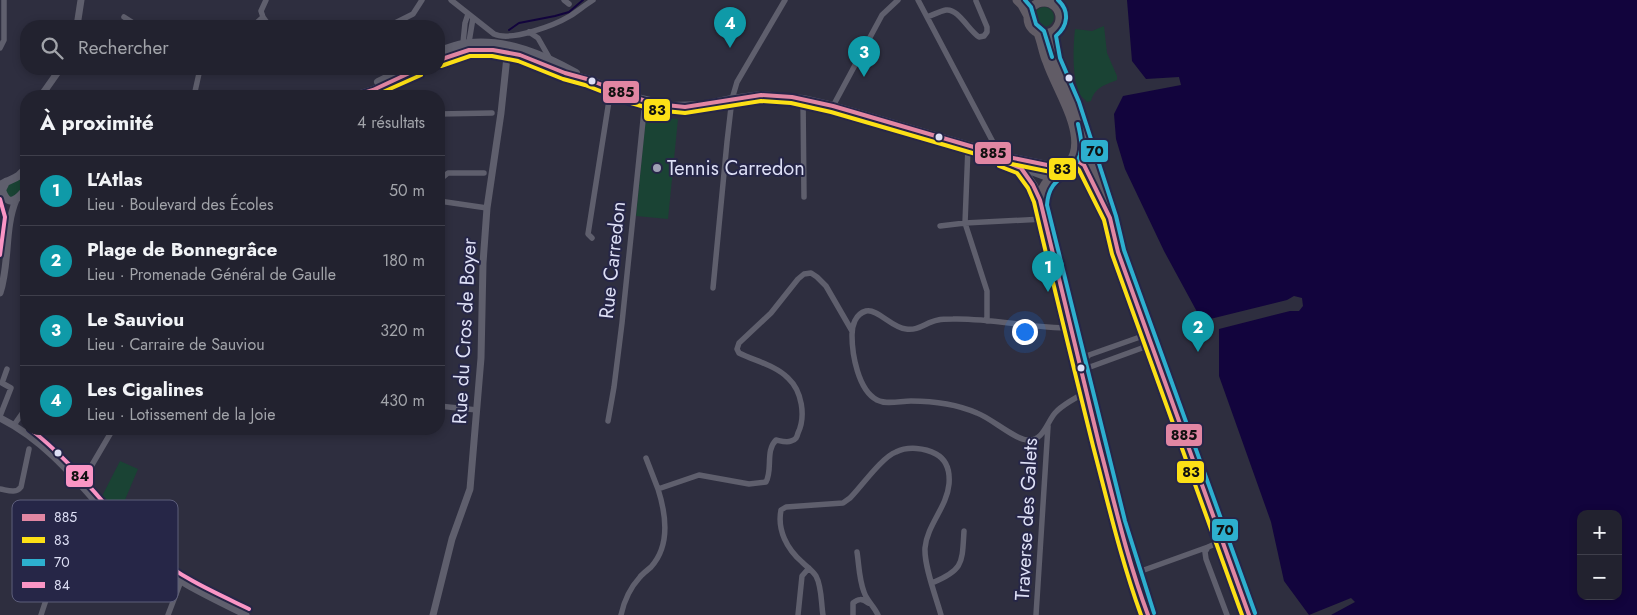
<!DOCTYPE html>
<html lang="fr">
<head>
<meta charset="utf-8">
<style>
	body { margin:0; font-family:Jost,sans-serif; background:#2e2f3b; color:#f1f3f6 }
	.controls { position:absolute; right:15px; bottom:15px; display:grid; overflow:hidden; border-radius:10px; box-shadow:0 2px 8px #0003 }
	.controls button { width:45px; height:45px; display:grid; place-items:center; padding:0; border:0; border-bottom:1px solid #3f3f4b; background:#22222f; color:#f1f3f6; font:25px sans-serif }
	.you { position:absolute; left:1024px; top:331px; width:18px; height:18px; margin:-12px; border:4px solid #fff; border-radius:50%; background:#1a73e8; box-shadow:0 0 0 8px #1a73e833 }
	.badge { display:grid; place-items:center; width:32px; height:32px; border-radius:50%; background:#a0a1b5; color:#fff; font-size:16px; font-weight:700 }
	.pin { position:absolute; translate:-50% -41px; filter:drop-shadow(0 1px 2px #0008) }
	.pin::after { content:''; position:absolute; top:26px; width:18px; height:15px; background:inherit; clip-path:polygon(0 0,100% 0,50% 100%) }
	.list { margin:0; padding:0; list-style:none }
	h2 { display:flex; justify-content:space-between; align-items:center; height:65px; margin:0; padding:0 20px; font-size:21px }
	h2 small { font-size:16px; font-weight:400; color:#a2a4aa }
	.list li { display:grid; grid-template-columns:32px 1fr auto; gap:15px; align-items:center; box-sizing:border-box; height:70px; padding:0 20px; border-top:1px solid #3f3f4b }
	.list b { display:block; font-size:19px; white-space:nowrap }
	.list p { margin:0; font-size:16px; white-space:nowrap; color:#a2a4aa }
	.list em { font-size:16px; font-style:normal; color:#a2a4aa }
	.icon { flex:none; width:28px; height:28px; fill:none; stroke:currentColor; stroke-width:2; stroke-linecap:round; stroke-linejoin:round }
	.map { position:relative; flex:none; width:1637px; height:615px; overflow:hidden }
	.search { position:absolute; background:#22222f; box-shadow:0 2px 8px #0003; left:20px; top:20px; width:425px; height:55px; display:flex; align-items:center; gap:12px; box-sizing:border-box; padding:0 18px; border-radius:20px; color:#a2a4aa; font-size:19px }
	.panel { position:absolute; background:#22222f; box-shadow:0 2px 8px #0003; left:20px; top:90px; width:425px; height:345px; border-radius:20px }
	.map>svg:first-child { display:block }
	.green { fill:#1a4334 }
	.water { fill:#12043d; fill-rule:evenodd }
	.lines { fill:none; stroke-linecap:round; stroke-linejoin:round }
	.stream { stroke:#12043d; stroke-width:2 }
	.minor { stroke:#5f5f6d; stroke-width:5.5 }
	.tertiary { stroke:#5f5f6d; stroke-width:7 }
	.secondary { stroke:#5f5f6d; stroke-width:8 }
	.primary { stroke:#615c66; stroke-width:9 }
	.bus-1-casing { stroke:#262647; stroke-width:8 }
	.bus-2-casing { stroke:#262647; stroke-width:8 }
	.bus-3-casing { stroke:#262647; stroke-width:8 }
	.bus-4-casing { stroke:#262647; stroke-width:8 }
	.bus-1 { stroke:#e186a3; stroke-width:4 }
	.bus-2 { stroke:#fce016; stroke-width:4 }
	.bus-3 { stroke:#2dafcf; stroke-width:4 }
	.bus-4 { stroke:#fa95c5; stroke-width:4 }
	.bus-dot { fill:#dddff5; stroke:#262647; stroke-width:2 }
	.poi-dot { fill:#a0a1b5; stroke:#262647; stroke-width:2 }
	.labels { text-anchor:middle; stroke-width:4; stroke-linejoin:round; paint-order:stroke }
	.poi-label { font-size:20px; fill:#dddff5; stroke:#262647; text-anchor:start }
	.street-label { font-size:20px; fill:#dddff5; stroke:#262647 }
	.key { fill:#262647; stroke:#5d5e7b; stroke-width:1 }
	.key-label { font-size:14px; fill:#dddff5 }
	.line-badge { stroke:#262647; stroke-width:2 }
	.pale-badge-label { font-size:14px; text-anchor:middle; font-weight:bold; fill:#111 }
</style>
</head>
<body>
<div class="map">
<svg width="1637" height="615" viewBox="0 0 1637 615">
	<rect width="100%" height="100%" fill="#2e2e3f"/>
	<path class="green" d="M1034 17a10 10 0 1 1 20 0a10 10 0 1 1-20 0Z
		M1104 26 1107 53 1117 76V80C1105 85 1095 87 1091 101L1087 102C1085 99 1081 97 1079 93 1072 74 1073 49 1075 29L1092 31Z
		M646 116 678 119 668 219 636 216Z
		M26 167V189L10 200 3 186Z
		M120 461 138 469 117 519 99 502Z"/>
	<path class="water" d="M1127 0H1637V615H1331L1355 602 1351 598 1309 615 1284 581 1271 522 1219 376V329L1290 311H1299L1303 306 1302 298 1294 296 1287 300 1202 321 1164 251 1125 169 1116 139 1114 114 1123 96 1181 85 1179 77 1146 79 1132 61ZM1581 514H1618V596H1581Z"/>
	<g class="lines">
		<path class="stream" d="M509 30 519 23 555 16 569 12 583 0"/>
		<path class="minor" d="M451 0 494 34C511 42 555 25 570 16 578 11 585 5 593 0
			M564 0 569 4
			M918 0 994 144 1007 156
			M124 17 138 26
			M263 17 261 11 266 0
			M927 17C933 15 940 11 946 10 958 8 969 31 979 37L984 36 987 32V27L976 1
			M253 26 263 17 268 24 271 26
			M389 26 413 14 422 0
			M529 32 538 38 550 59
			M464 45 463 43 465 23 468 14
			M467 45 469 42 473 18
			M0 48 4 40V0
			M609 88 607 96 609 101
			M194 96 200 69
			M803 99 804 197
			M833 106 882 15 898 0
			M439 114 492 113
			M968 147 965 223 987 291V321
			M439 195 442 178 448 173H484
			M439 201 487 208
			M940 226 965 223 1044 219
			M592 238 588 234 608 107 609 101 615 91
			M713 288 727 142 732 99 737 82 785 0
			M1070 328C1031 328 991 318 953 319 948 319 942 319 938 320 926 322 919 331 906 329 892 328 877 308 866 311 855 314 852 326 852 335 852 354 858 390 877 400 887 405 900 401 911 401 934 401 956 404 977 413 991 418 1014 439 1027 440 1043 442 1047 422 1055 413 1061 406 1078 396 1087 392
			M1140 337 1149 339 1142 348 1090 367 1085 363V359L1089 355Z
			M439 406 477 410
			M0 416 11 388 2 383 7 369
			M608 421 614 387 622 323 645 101
			M14 425 26 408
			M646 458 658 489
			M78 482 89 470 113 429
			M0 489C7 490 16 494 21 487L29 449
			M1223 547 1215 544 1208 547 1205 552 1206 559 1227 615
			M857 552C859 565 859 579 864 592 867 601 874 606 878 615
			M1135 578 1144 570 1208 547
			M932 583C964 570 962 563 964 531
			M41 615 46 600 51 596 89 593 108 587 118 580 129 551 135 544
			M168 615 181 581
			M621 615C624 601 630 588 640 577 643 573 648 570 651 567 671 545 666 514 658 489L699 475 749 484 766 482C773 469 765 451 776 440 781 441 787 443 791 441 796 440 797 437 798 433 806 416 802 391 788 378 775 365 755 361 739 353L737 349 739 343 771 313 798 279 804 274 811 273 817 277 826 286 852 331
			M798 615 802 576 809 568
			M823 615C821 603 822 587 816 576 812 570 807 567 802 562 787 549 777 530 781 510L786 507 843 503 850 498C861 487 882 457 896 452 908 446 925 448 936 454 947 460 950 472 949 484 947 507 927 525 925 548 924 566 936 597 941 615
			M853 615V603C858 599 862 598 868 603
			M1036 615 1048 426"/>
		<path class="tertiary" d="M77 26 81 0
			M41 96 60 69
			M26 118 25 126 26 145
			M0 293C10 263 4 229 16 200
			M0 418C63 449 99 514 150 559 178 583 213 598 246 615
			M433 615 452 539 470 489 481 358 483 263 487 208 501 113 508 47"/>
		<path class="secondary" d="M1044 2 1047 0
			M1058 9 1059 0
			M439 51C449 48 458 44 469 43 507 39 544 55 576 73
			M439 60 457 53 469 50H493L507 52 565 73 587 79 633 97 671 106 703 105 732 99 761 95 803 99 833 106 1008 157 1052 166 1070 161
			M378 82 404 69
			M354 96 373 90 418 69
			M994 157 1050 178C1063 178 1078 173 1086 162
			M6 182 2 190C8 209 18 199 26 189
			M2 184C13 178 19 179 26 167"/>
		<path class="primary" d="M1017 0 1022 5 1028 16
			M1028 18a16 16 0 1 1 32 0a16 16 0 1 1-32 0Z
			M1038 33C1042 43 1043 53 1047 62 1055 87 1083 127 1074 154 1068 175 1037 173 1041 206 1058 281 1077 354 1096 428 1111 491 1126 554 1148 615
			M1049 33 1054 60 1073 104 1110 218 1118 252 1249 615
			M1070 161C1082 159 1087 169 1092 179
			M1021 168 1033 185 1040 200"/>
		<g class="bus-1-casing">
			<path id="bus-1" d="M439 60 469 50H493L520 55 565 73 587 79 633 97 656 104 685 107 761 95 792 97 833 106 1008 157 1052 166 1070 161H1078L1084 165 1110 218 1118 252 1249 615
				M354 96 373 90 418 69
				M1001 160 1021 168 1033 185 1040 200C1059 281 1079 362 1099 444 1114 501 1127 559 1148 615"/>
		</g>
		<g class="bus-2-casing">
			<path id="bus-2" d="M441 66 470 56H492L518 61 563 79 585 85 631 103 655 110 685 113 761 101 791 103 831 112 1007 163 1051 172 1071 167H1076L1079 170 1104 220 1112 254 1242 615
				M374 96 421 75
				M999 166 1017 173 1028 188 1034 202C1053 284 1073 365 1093 446 1108 503 1121 560 1141 615"/>
		</g>
		<g class="bus-3-casing">
			<path id="bus-3" d="M1025 0 1031 7 1036 24 1044 31 1052 57
				M1058 0C1070 11 1068 26 1056 36L1060 58 1079 102 1116 216 1124 250 1255 613
				M1078 124C1080 134 1083 144 1080 155 1073 178 1049 174 1047 205L1125 521 1154 613"/>
		</g>
		<g class="bus-4-casing">
			<path id="bus-4" d="M0 199 5 217 0 255
				M30 429C77 465 109 514 153 554 181 578 216 593 249 609"/>
		</g>
		<use href="#bus-1" class="bus-1"/>
		<use href="#bus-2" class="bus-2"/>
		<use href="#bus-3" class="bus-3"/>
		<use href="#bus-4" class="bus-4"/>
	</g>
	<g class="bus-dot">
		<circle cx="1069" cy="78" r="4.5"/>
		<circle cx="592" cy="81" r="4.5"/>
		<circle cx="939" cy="137" r="4.5"/>
		<circle cx="1081" cy="368" r="4.5"/>
		<circle cx="58" cy="453" r="4.5"/>
	</g>
	<circle class="poi-dot" cx="657" cy="168" r="5"/>
	<g class="labels">
		<g class="poi-label">
			<text x="667" y="175">Tennis Carredon</text>
		</g>
		<g class="street-label">
			<text transform="translate(612 260) rotate(-84)" y="7">Rue Carredon</text>
			<text transform="translate(464 331) rotate(-87)" y="7">Rue du Cros de Boyer</text>
			<text transform="translate(1026 519) rotate(-87)" y="7">Traverse des Galets</text>
		</g>
	</g>
	<rect x="12" y="500" width="166" height="102" rx="8" class="key"/>
	<rect x="22" y="514" width="23" height="7" fill="#e186a3"/>
	<rect x="22" y="537" width="23" height="6" fill="#fce016"/>
	<rect x="22" y="559" width="23" height="7" fill="#2dafcf"/>
	<rect x="22" y="582" width="23" height="6" fill="#fa95c5"/>
	<g class="key-label">
		<text x="54" y="522">885</text>
		<text x="54" y="545">83</text>
		<text x="54" y="567">70</text>
		<text x="54" y="590">84</text>
	</g>
	<g class="line-badge">
		<rect x="602" y="80" width="38" height="24" rx="5" fill="#e186a3"/>
		<rect x="643" y="98" width="28" height="24" rx="5" fill="#fce016"/>
		<rect x="1080" y="139" width="29" height="24" rx="5" fill="#2dafcf"/>
		<rect x="974" y="141" width="38" height="24" rx="5" fill="#e186a3"/>
		<rect x="1048" y="157" width="29" height="24" rx="5" fill="#fce016"/>
		<rect x="1165" y="423" width="38" height="24" rx="5" fill="#e186a3"/>
		<rect x="1176" y="460" width="29" height="24" rx="5" fill="#fce016"/>
		<rect x="65" y="464" width="29" height="24" rx="5" fill="#fa95c5"/>
		<rect x="1211" y="518" width="28" height="24" rx="5" fill="#2dafcf"/>
	</g>
	<g class="pale-badge-label">
		<text x="621" y="97">885</text>
		<text x="657" y="115">83</text>
		<text x="1095" y="156">70</text>
		<text x="993" y="158">885</text>
		<text x="1062" y="174">83</text>
		<text x="1184" y="440">885</text>
		<text x="1191" y="477">83</text>
		<text x="80" y="481">84</text>
		<text x="1225" y="535">70</text>
	</g>
</svg>
<div class="controls">
<button>+</button>
<button>−</button>
</div>
<div class="you"></div>
<div class="pin badge" style="left:1048px;top:292px;background:#0f9aa8">1</div>
<div class="pin badge" style="left:1198px;top:352px;background:#0f9aa8">2</div>
<div class="pin badge" style="left:864px;top:77px;background:#0f9aa8">3</div>
<div class="pin badge" style="left:730px;top:48px;background:#0f9aa8">4</div>
<div class="search"><svg class="icon" aria-label="search" viewBox="0 0 24 24"><circle cx="10" cy="10" r="6"/><path d="M15 15l6 6"/></svg>Rechercher</div>
<section class="panel">
<h2>À proximité<small>4 résultats</small></h2>
<ul class="list">
<li><span class="badge" style="background:#0f9aa8">1</span><div><b>L'Atlas</b><p>Lieu · Boulevard des Écoles</p></div><em>50 m</em></li>
<li><span class="badge" style="background:#0f9aa8">2</span><div><b>Plage de Bonnegrâce</b><p>Lieu · Promenade Général de Gaulle</p></div><em>180 m</em></li>
<li><span class="badge" style="background:#0f9aa8">3</span><div><b>Le Sauviou</b><p>Lieu · Carraire de Sauviou</p></div><em>320 m</em></li>
<li><span class="badge" style="background:#0f9aa8">4</span><div><b>Les Cigalines</b><p>Lieu · Lotissement de la Joie</p></div><em>430 m</em></li>
</ul>
</section>
</div>
</body>
</html>
